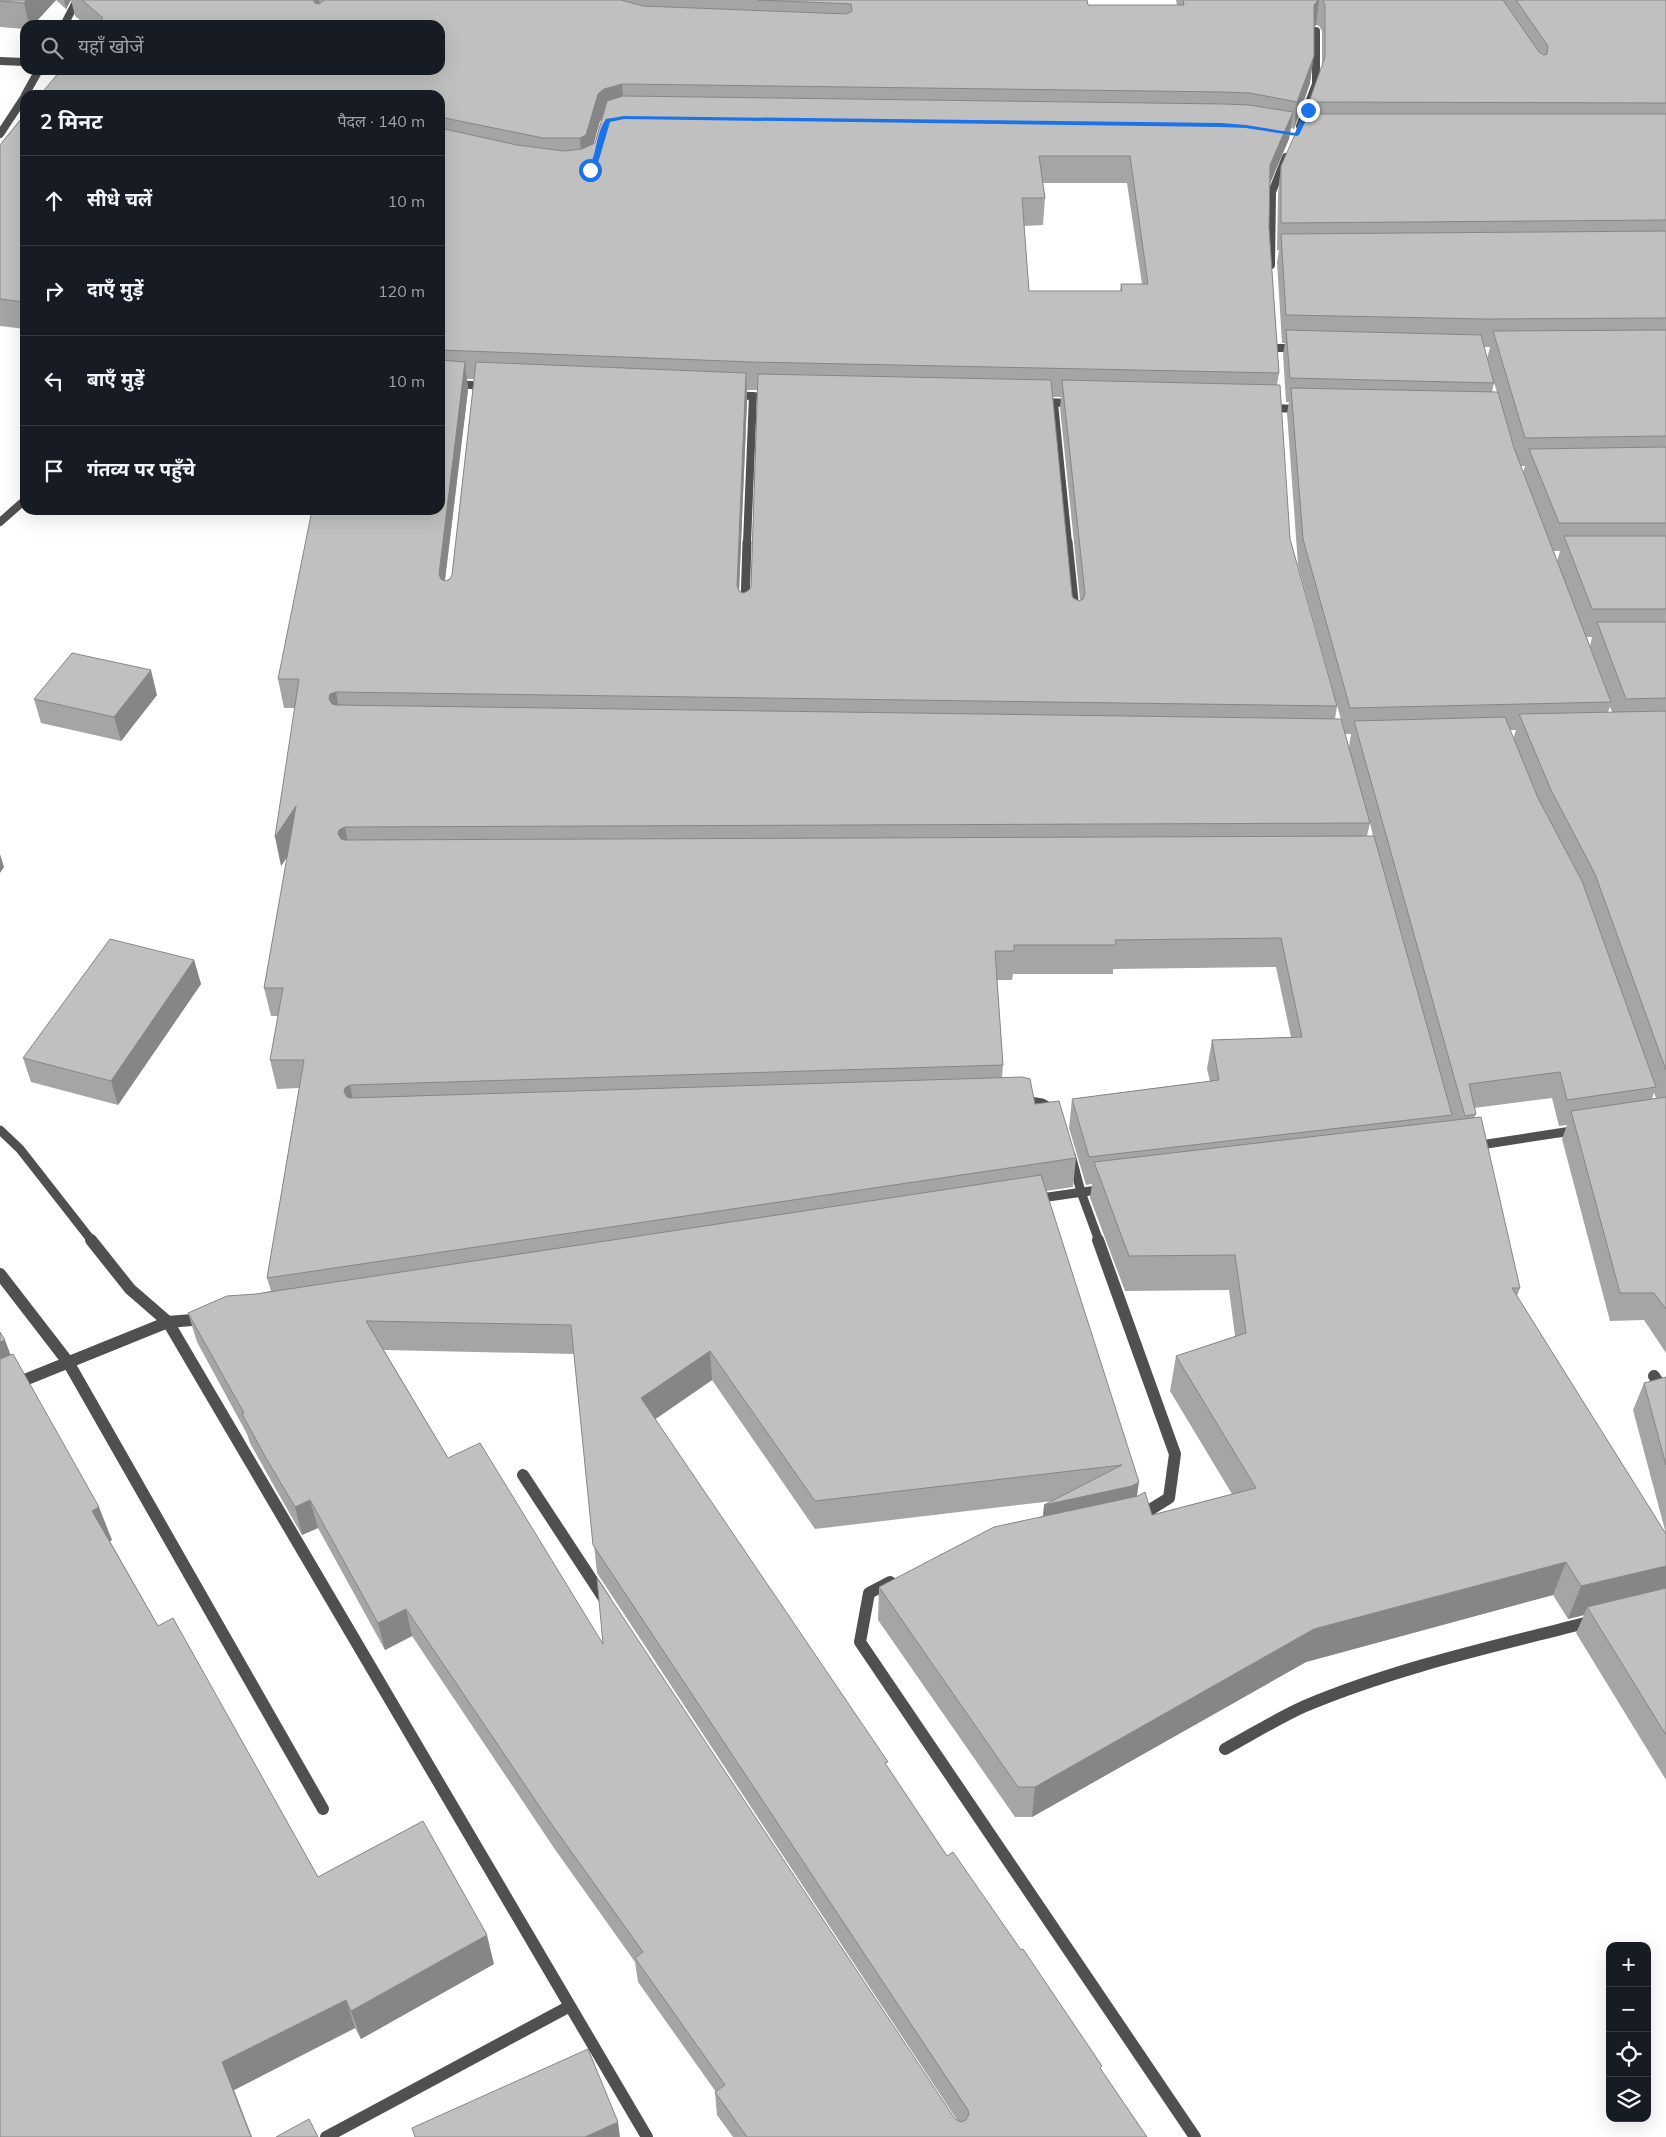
<!DOCTYPE html>
<html lang="hi">
<head>
<meta charset="utf-8">
<style>
	body { margin:0; font-family:Mulish,"Noto Sans Devanagari",sans-serif; background:#20242c; color:#f1f3f6 }
	.controls { position:absolute; right:15px; bottom:15px; display:grid; overflow:hidden; border-radius:10px; box-shadow:0 5px 20px #0002 }
	.controls button { width:45px; height:45px; display:grid; place-items:center; padding:0; border:0; border-bottom:1px solid #363941; background:#171b24; color:#f1f3f6; font:25px sans-serif }
	.stop { position:absolute; width:15px; height:15px; margin:-11px; border:4px solid #1a73e8; border-radius:50%; background:#fff }
	.stop.end { background:#1a73e8; border-color:#fff; box-shadow:0 1px 5px #0008 }
	.list { margin:0; padding:0; list-style:none }
	h2 { display:flex; justify-content:space-between; align-items:center; height:65px; margin:0; padding:0 20px; font-size:21px }
	h2 small { font-size:16px; font-weight:400; color:#9ea1a6 }
	.list li { display:grid; grid-template-columns:32px 1fr auto; gap:15px; align-items:center; box-sizing:border-box; height:90px; padding:0 20px; border-top:1px solid #363941 }
	.list b { display:block; font-size:19px; white-space:nowrap }
	.list em { font-size:16px; font-style:normal; color:#9ea1a6 }
	.icon { flex:none; width:28px; height:28px; fill:none; stroke:currentColor; stroke-width:2; stroke-linecap:round; stroke-linejoin:round }
	.map { position:relative; flex:none; width:1666px; height:2137px; overflow:hidden }
	.search { position:absolute; background:#171b24; box-shadow:0 5px 20px #0002; left:20px; top:20px; width:425px; height:55px; display:flex; align-items:center; gap:12px; box-sizing:border-box; padding:0 18px; border-radius:15px; color:#9ea1a6; font-size:19px }
	.panel { position:absolute; background:#171b24; box-shadow:0 5px 20px #0002; left:20px; top:90px; width:425px; height:425px; border-radius:15px }
	.map>svg:first-child { display:block }
	.lines { fill:none; stroke-linecap:round; stroke-linejoin:round }
	.lane { stroke:#505050; stroke-width:8 }
	.street-far2 { stroke:#505050; stroke-width:8 }
	.street-far1 { stroke:#505050; stroke-width:9 }
	.street { stroke:#505050; stroke-width:12 }
	.wall { fill:#a5a5a5; fill-rule:evenodd }
	.shaded-wall { fill:#868686 }
	.building { fill:#c0c0c0; stroke:#868686; fill-rule:evenodd }
	.route { fill:#1a73e8 }
</style>
</head>
<body>
<div class="map">
<svg width="1666" height="2137" viewBox="0 0 1666 2137">
	<rect width="100%" height="100%" fill="#fff"/>
	<g class="lines">
		<path class="lane" d="M64 25 77 0
			M0 61 25 62
			M25 95 39 70
			M0 134 25 96"/>
		<path class="street-far2" d="M1300 126 1316 84V31
			M1271 265 1272 192 1286 157
			M1276 348H1298
			M440 383 486 386
			M733 395 769 397
			M1041 402 1074 403
			M1054 403 1068 543
			M1268 408 1301 409
			M0 522 25 500
			M747 543 753 396"/>
		<path class="street-far1" d="M1068 542 1075 610
			M745 605 747 542
			M1023 1100 1042 1103 1054 1110
			M0 1130 20 1149 92 1241
			M1474 1146 1578 1130
			M1071 1155 1081 1192 1099 1241
			M1034 1199 1104 1189"/>
		<path class="street" d="M91 1240 130 1289 168 1322 204 1319
			M1098 1240 1175 1454 1169 1498 1140 1516
			M0 1274 68 1362 323 1809
			M1654 1376 1666 1394
			M0 1390 168 1322 647 2137
			M523 1475 605 1600
			M890 1582 869 1593 860 1642 1195 2137
			M1225 1749C1251 1735 1278 1718 1305 1706 1398 1667 1496 1646 1593 1621
			M326 2137 570 2006"/>
	</g>
	<path class="wall" d="M0 0H56L33 25H25V29L0 27Z
		M56 0H71L66 9Z
		M71 0H1087L1088 5H1177L1176 0H1666V1353L1644 1320 1610 1321 1562 1139 1567 1125 1559 1126 1552 1098 1474 1108 1476 1114 1474 1118 1520 1288 1517 1296 1666 1534V1780L1576 1633 1584 1615 1568 1619 1553 1595 1306 1662 1032 1817H1015L878 1620 879 1587 1043 1516 1053 1501 815 1529 712 1380 655 1419 947 1856 1101 2070 1147 2137H733L717 2115 715 2092H716L638 1982 635 1962 554 1848 412 1636 385 1650 318 1528 302 1535 274 1486 250 1443 247 1434 197 1342 188 1313 256 1294 271 1291 267 1278 299 1088 277 1089 270 1060 278 1016H271L264 988 288 856 281 866 295 708H284L278 679 440 510V25H86L75 16ZM1316 25 1319 26 1322 31V68L1309 102 1308 114 1281 166 1278 193 1277 250H1279L1277 262 1282 343H1285L1283 354 1286 402H1289L1287 413 1298 565 1345 734H1351L1349 747 1335 719 1337 706 1290 539 1277 385 1279 373 1269 228 1270 184 1289 139 1291 128 1294 129 1310 83 1314 27ZM602 119 595 143H594L600 121ZM1043 183H1127L1142 284H1121L1120 291H1029L1024 226 1043 225 1045 198ZM1484 347H1490L1487 359ZM467 379H474L452 575 450 579 445 581 468 390ZM1494 383 1497 392H1492ZM747 390H757L751 587 749 590 744 593 740 592 739 590 747 401ZM1052 397H1061L1060 408 1080 600 1079 601 1073 598 1072 595ZM1521 466H1525L1523 472ZM1554 551H1560L1557 561ZM1587 637H1592L1590 646ZM1610 707 1612 712H1608ZM1510 730H1516L1513 739ZM1370 823 1373 836H1367ZM1276 967 1291 1037 1212 1040 1207 1069 1210 1081 1072 1099 1069 1128 1086 1185 1092 1184 1090 1198 1125 1291 1229 1290 1235 1336 1176 1356 1170 1391 1232 1494 1152 1515 1137 1496 1046 1191 1073 1187 1076 1158 1035 1104 1002 1078 1003 1065 997 980H1012L1013 974H1113V969ZM1654 1093 1656 1098 1652 1099ZM384 1350 574 1354 597 1573 957 2120 955 2119 603 1644 448 1458Z
		M25 114V329L0 326V145Z
		M157 695 121 741 41 723 34 699Z
		M194 960 201 984 118 1105 31 1082 23 1058Z
		M11 1355 112 1540 110 1541 158 1626 318 1877 494 1964 361 2039 355 2028 234 2090 0 2137Z
		M1666 1377V1534L1633 1410 1644 1383Z"/>
	<path class="shaded-wall" d="M26 0H56L33 25H29L24 3Z
		M64 0H71L66 9Z
		M313 0H319L321 15Z
		M1318 0H1319L1316 25 1310 31 1314 5Z
		M1314 56 1310 83 1294 129 1297 102Z
		M283 70H294L287 93Z
		M622 84 624 111 606 116 600 121 588 162 582 166 580 138 598 94 604 89Z
		M1293 112 1289 139 1266 192 1270 165Z
		M465 362 468 390 442 603 439 574Z
		M746 373 747 401 738 615 737 586Z
		M151 670 157 695 121 741 114 717Z
		M336 692 341 720 329 699 330 694Z
		M296 806 302 835 281 866 275 837Z
		M345 827 350 855 338 834 339 830Z
		M0 854 4 867 0 873Z
		M194 960 201 984 118 1105 111 1081Z
		M350 1085 356 1113 344 1092 345 1088Z
		M5 1340 18 1374 0 1382V1342Z
		M710 1351 712 1380 644 1427 641 1398Z
		M1139 1482 1135 1510 1041 1533 1044 1505Z
		M310 1500 318 1528 302 1535 295 1507Z
		M99 1507 112 1540 105 1544 92 1511Z
		M1566 1562 1553 1595 1306 1662 1032 1817 1035 1787 1314 1629Z
		M1666 1566V1591L1587 1607 1584 1615 1568 1619 1581 1586Z
		M406 1609 412 1636 385 1650 378 1623Z
		M487 1935 494 1964 361 2039 351 2011Z
		M346 2000 355 2028 234 2090 252 2137H251L222 2062Z
		M618 2122 620 2137H585Z"/>
	<path class="building" d="M0 0H26L24 3 0 1Z
		M82 0H313L315 3 319 4 324 0H621L643 6 847 14 852 11 851 4 758 0H1087L1088 5H1184L1183 0H1318L1314 5V56L1297 102 1250 93 1224 92 622 84 604 89 598 94 586 135 580 138H543L440 117V95H40L61 70H283V72L288 74 293 70H440V25H97L103 18Z
		M1323 0H1503L1539 52 1544 55 1547 54 1548 46 1516 0H1666V103L1309 102 1325 57V5Z
		M623 96 1224 104 1249 105 1293 112 1270 165 1269 228 1279 373 752 362 440 350V128L517 145 564 151 582 149 595 143 607 101ZM1039 156H1130L1148 284H1121L1122 291H1029L1022 198H1045Z
		M25 114V302L0 299V145Z
		M1304 114H1666V220L1281 223V166Z
		M1666 231V318L1486 319 1286 315 1281 234Z
		M1286 330 1481 335 1494 383 1290 378Z
		M1666 330V436L1525 438 1493 331Z
		M440 360 465 362 439 574 441 579 445 581 450 579 452 575 476 362 746 373 737 586 740 592 744 593 749 590 751 587 758 374 1051 380 1072 595 1073 598 1079 601 1083 599 1085 594 1062 380 1280 385 1290 539 1337 706 336 692 330 694 329 699 332 704 336 705 1341 719 1370 823 345 827 339 830 338 834 341 839 345 840 1374 836 1452 1115 1089 1157 1072 1099 1219 1080 1212 1040 1302 1037 1281 938 1115 940 1116 945H1014V951H995L1003 1065 350 1085 345 1088 344 1092 347 1097 350 1098 1022 1077 1030 1079 1035 1104 1059 1101 1076 1158 267 1278 304 1060H270L283 988H264L296 806 275 837 299 679H278L312 510H440Z
		M1291 388 1498 392 1514 448 1611 702 1350 708 1303 539Z
		M1666 447V523H1559L1529 449Z
		M1564 536H1666V609H1592Z
		M1597 622H1666V698L1626 699Z
		M72 653 151 670 114 717 34 699Z
		M1666 711V1070L1595 874 1551 790 1519 714Z
		M1505 717 1538 798 1582 881 1656 1087 1567 1100 1560 1072 1469 1084 1476 1114 1465 1116 1354 721Z
		M110 939 194 960 111 1081 23 1058Z
		M1666 1097V1309L1654 1293H1620L1571 1111Z
		M1481 1117 1520 1288H1512L1666 1534V1566L1581 1586 1566 1562 1314 1629 1035 1787H1018L879 1587 994 1527 1138 1496 1145 1492 1152 1515 1256 1488 1176 1356 1246 1333 1235 1255 1129 1256 1094 1162Z
		M1041 1175 1139 1482 1132 1486 1044 1505 1122 1465 815 1501 710 1351 641 1398 888 1762 885 1763 947 1856 953 1852 1021 1950 1023 1949 1102 2066 1100 2068 1147 2137H747L715 2092 725 2085 635 1958 643 1952 550 1822 406 1609 378 1623 310 1500 295 1507 266 1458 242 1414 244 1413 188 1313 227 1296 256 1294ZM366 1321 571 1325 593 1545 968 2110 969 2114 966 2120 961 2122 955 2119 597 1578 603 1644 480 1443 448 1458Z
		M0 1332 5 1340 0 1342Z
		M13 1354 99 1507 92 1511 158 1626 173 1618 318 1877 423 1821 487 1935 351 2011 346 2000 222 2062 251 2137H0V1359Z
		M1666 1377V1465L1644 1383Z
		M1666 1588V1735L1587 1607Z
		M588 2049 618 2122 585 2137H415L412 2128Z
		M309 2119 318 2137H276Z"/>
	<path class="route" d="M1308 108 1311 110 1299 135 1297 136 1246 128 1221 127 624 119 610 122 598 163 592 171 587 170C598 155 595 134 606 119L624 116 1221 123 1246 125 1295 133 1305 110Z"/>
</svg>
<div class="controls">
<button>+</button>
<button>−</button>
<button><svg class="icon" aria-label="locate" viewBox="0 0 24 24"><circle cx="12" cy="12" r="6"/><path d="M12 2v4M12 18v4M2 12h4M18 12h4"/></svg></button>
<button><svg class="icon" aria-label="layers" viewBox="0 0 24 24"><path d="M12 4l9 5-9 5-9-5zM3 14l9 5 9-5"/></svg></button>
</div>
<div class="stop" style="left:590px;top:170px"></div>
<div class="stop end" style="left:1308px;top:110px"></div>
<div class="search"><svg class="icon" aria-label="search" viewBox="0 0 24 24"><circle cx="10" cy="10" r="6"/><path d="M15 15l6 6"/></svg>यहाँ खोजें</div>
<section class="panel">
<h2>2 मिनट<small>पैदल · 140 m</small></h2>
<ul class="list">
<li><svg class="icon" aria-label="ahead" viewBox="0 0 24 24"><path d="M12 20V5M6 11l6-6 6 6"/></svg><div><b>सीधे चलें</b></div><em>10 m</em></li>
<li><svg class="icon" aria-label="right" viewBox="0 0 24 24"><path d="M7 20v-9h11M14 6l5 5-5 5"/></svg><div><b>दाएँ मुड़ें</b></div><em>120 m</em></li>
<li><svg class="icon" aria-label="left" viewBox="0 0 24 24"><path d="M17 20v-9H6M10 6l-5 5 5 5"/></svg><div><b>बाएँ मुड़ें</b></div><em>10 m</em></li>
<li><svg class="icon" aria-label="arrive" viewBox="0 0 24 24"><path d="M6 21V4h12l-3 4 3 4H6"/></svg><div><b>गंतव्य पर पहुँचे</b></div></li>
</ul>
</section>
</div>
</body>
</html>
